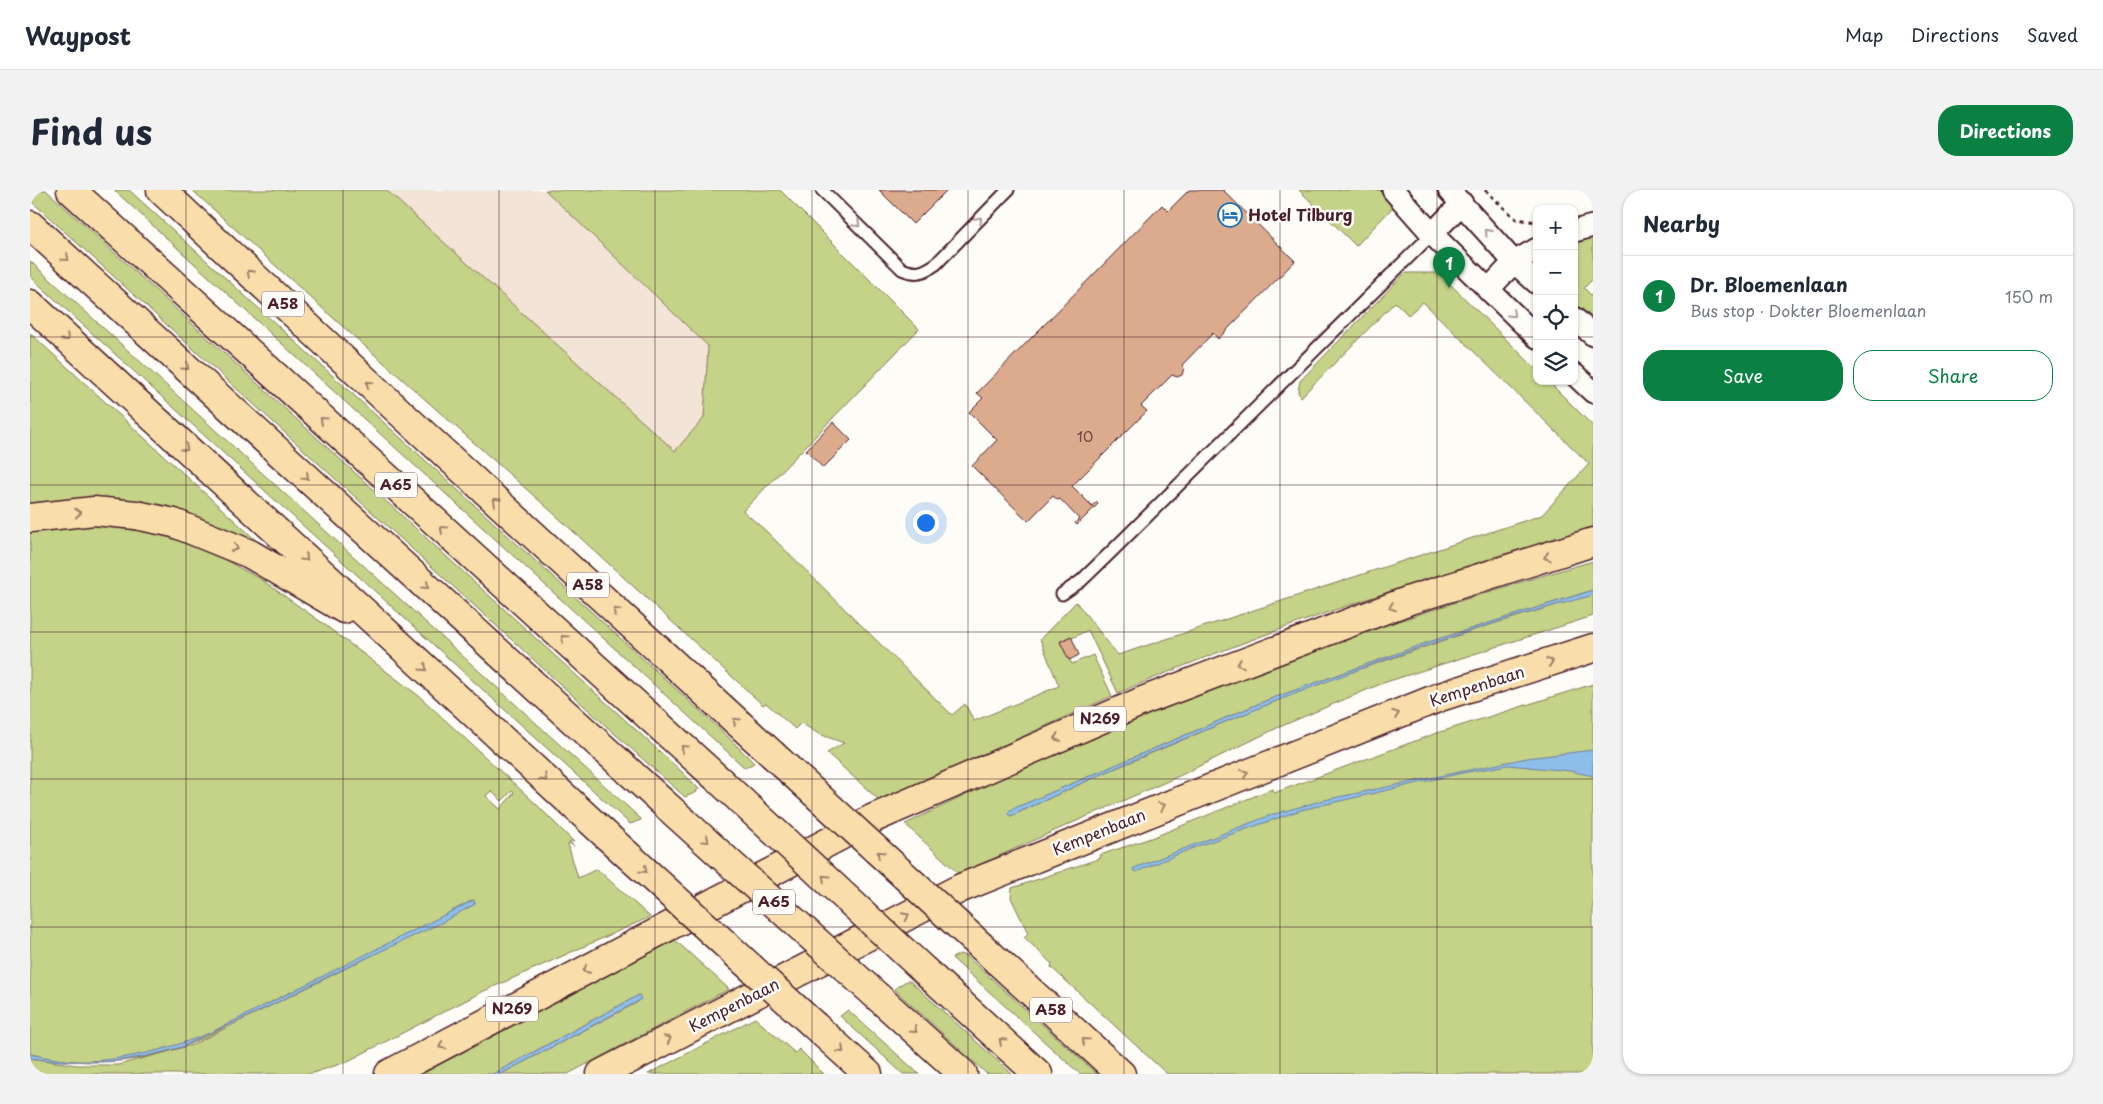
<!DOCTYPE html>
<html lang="en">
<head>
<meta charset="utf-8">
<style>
	body { margin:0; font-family:"Playpen Sans",sans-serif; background:#f2f2f3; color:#1f2937 }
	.controls { position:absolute; right:15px; top:15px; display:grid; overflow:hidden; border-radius:10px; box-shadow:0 1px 4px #0004 }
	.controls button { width:45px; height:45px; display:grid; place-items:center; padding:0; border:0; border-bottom:1px solid #e0e1e3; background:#fff; color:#1f2937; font:25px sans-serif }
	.you { position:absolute; left:895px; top:332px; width:18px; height:18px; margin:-12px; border:4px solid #fff; border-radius:50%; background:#1a73e8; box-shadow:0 0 0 8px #1a73e833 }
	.badge { display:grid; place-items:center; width:32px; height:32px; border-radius:50%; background:#0b8043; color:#fff; font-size:16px; font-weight:700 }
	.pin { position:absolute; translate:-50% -41px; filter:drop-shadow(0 1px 2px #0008) }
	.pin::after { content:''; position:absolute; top:26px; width:18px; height:15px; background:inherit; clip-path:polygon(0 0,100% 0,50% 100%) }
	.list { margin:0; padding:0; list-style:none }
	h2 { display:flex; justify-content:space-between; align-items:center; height:65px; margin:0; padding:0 20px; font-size:21px }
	h2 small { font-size:16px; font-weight:400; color:#747a83 }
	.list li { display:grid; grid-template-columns:32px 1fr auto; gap:15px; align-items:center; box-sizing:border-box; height:80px; padding:0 20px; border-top:1px solid #e0e1e3 }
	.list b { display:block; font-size:19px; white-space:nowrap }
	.list p { margin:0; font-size:16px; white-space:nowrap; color:#747a83 }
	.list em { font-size:16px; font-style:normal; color:#747a83 }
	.actions { display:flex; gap:10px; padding:15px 20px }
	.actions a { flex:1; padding:11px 0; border:1px solid #0b8043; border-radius:20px; text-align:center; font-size:18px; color:#0b8043 }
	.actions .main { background:#0b8043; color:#fff }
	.icon { flex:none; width:28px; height:28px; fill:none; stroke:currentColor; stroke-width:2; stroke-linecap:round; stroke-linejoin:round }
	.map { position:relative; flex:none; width:1563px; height:884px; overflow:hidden; border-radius:20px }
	header { display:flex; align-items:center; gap:30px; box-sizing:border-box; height:70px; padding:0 25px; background:#fff; border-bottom:1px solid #e0e1e3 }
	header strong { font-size:24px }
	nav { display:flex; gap:28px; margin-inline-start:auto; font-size:18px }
	.intro { display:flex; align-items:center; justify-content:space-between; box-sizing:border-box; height:120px; padding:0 30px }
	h1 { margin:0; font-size:35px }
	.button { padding:12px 22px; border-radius:20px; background:#0b8043; color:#fff; font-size:18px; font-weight:700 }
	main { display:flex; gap:30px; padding:0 30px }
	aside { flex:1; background:#fff; border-radius:20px; box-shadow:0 1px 4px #0004 }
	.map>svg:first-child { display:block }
	.built { fill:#f3e4d8 }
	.green { fill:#c4d387; stroke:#877959; fill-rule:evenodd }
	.water { fill:#8dbee9; stroke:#727e9d }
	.building { fill:#dcab8e; stroke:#4a1f2b }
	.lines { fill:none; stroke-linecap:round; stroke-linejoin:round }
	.lane-casing { stroke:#4a1f2b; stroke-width:15 }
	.street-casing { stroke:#4a1f2b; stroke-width:25 }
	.highway-casing { stroke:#4a1f2b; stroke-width:31 }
	.path { stroke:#4a1f2b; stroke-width:3; stroke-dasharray:4 4; stroke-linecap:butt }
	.lane { stroke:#fdfcf7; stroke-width:11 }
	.street { stroke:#fdfcf7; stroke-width:21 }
	.highway { stroke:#f9deab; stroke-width:28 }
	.highway-bridge-casing { stroke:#4a1f2b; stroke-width:31; stroke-linecap:butt }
	.highway-bridge { stroke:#f9deab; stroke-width:28 }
	.oneway { stroke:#ac999b }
	.oneway2 { stroke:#a27e6b }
	.grid { fill:none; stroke:#4a1f2b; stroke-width:1; stroke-opacity:0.55 }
	.labels { text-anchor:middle; stroke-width:5; stroke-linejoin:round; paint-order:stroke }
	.number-label { font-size:14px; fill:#6e4244 }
	.shield { fill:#fdfcf7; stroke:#806168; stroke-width:1 }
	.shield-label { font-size:15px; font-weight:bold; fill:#4a1f2b }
	.poi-label { font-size:16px; font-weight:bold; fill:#4a1f2b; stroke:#fdfcf7; text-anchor:start }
	.street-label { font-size:16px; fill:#4a1f2b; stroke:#fdfcf7 }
</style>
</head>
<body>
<header>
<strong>Waypost</strong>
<nav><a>Map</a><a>Directions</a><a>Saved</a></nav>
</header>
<div class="intro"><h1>Find us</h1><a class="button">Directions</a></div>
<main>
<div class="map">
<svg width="1563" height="884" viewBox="0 0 1563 884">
	<rect width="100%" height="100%" fill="#fdfcf7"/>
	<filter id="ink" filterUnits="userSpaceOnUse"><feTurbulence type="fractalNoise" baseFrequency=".02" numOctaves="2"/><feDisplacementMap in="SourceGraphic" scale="10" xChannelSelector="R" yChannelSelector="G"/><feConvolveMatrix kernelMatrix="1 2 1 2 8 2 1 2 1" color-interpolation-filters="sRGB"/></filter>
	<g filter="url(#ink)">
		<path class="built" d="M356 0H515L678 156 674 229 645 261Z"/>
		<path class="green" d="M0 0H16L652 582 669 599 666 601 667 602 655 607 576 536 0 10Z
			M84 0H99L692 541 724 573 715 578Z
			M162 0H356L645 261 674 228 678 156 515 0H750L889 139 713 321 736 341 922 525 935 514 944 531 1029 496 1010 449 1046 412 1088 465 1512 325 1559 274 1393 112 1378 125 1365 112 1271 207 1268 202 1270 191 1375 83H1409L1507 180V191H1518L1563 236V338C1403 386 1242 437 1088 503L1058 440 1042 448 1041 446 1030 451 1042 474 1063 465 1082 506 850 611 797 563 814 553 789 544 771 533 765 539 736 513 733 515 521 321 301 126Z
			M1269 0H1352L1365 15 1326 56Z
			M1563 46V89L1554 98 1563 107V132L1544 113V57L1556 48Z
			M0 71 611 629V630L600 634 17 102 0 86Z
			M0 143 228 352 226 355 0 315Z
			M64 335 119 342 155 352 186 365 232 390 291 432 389 506 505 613 544 652 540 651 539 652 544 656 539 653 538 654 548 688 567 679 620 727 454 801 316 872 280 884H0V868L47 875H88L162 855 445 714 443 710C381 743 320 774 257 804 222 821 189 843 152 857 103 875 51 876 0 864V342ZM461 601 472 611 482 601 484 603 470 619 456 606Z
			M1563 371V400L1399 452 1235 511 981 620 979 624 981 626 1072 584 1219 522 1290 493 1453 437 1563 404V426L1353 493 1247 538 1147 587 1033 637 929 684 875 634C967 590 1060 547 1155 510 1288 456 1425 410 1563 371Z
			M1563 494V884H1137L1021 777 1022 774 994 747 998 743 981 708 982 698 1071 668 1070 665 1124 647 1242 599 1244 603 1404 544Z
			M645 750 699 799 538 884H471L608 812 609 805 463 884H392Z
			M930 764 936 766 951 779 1067 884H1050L922 768Z
			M876 791H880L982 884H957L864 799Z
			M818 820 819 821 889 884H873L810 826Z
			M725 828 765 863 769 859 794 884H618Z"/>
		<path class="water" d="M1563 400V404L1560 406C1393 449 1232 515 1074 583 1043 597 1012 612 981 626L978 624 980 620 1235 511 1399 452Z
			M1563 560V586L1540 581 1478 575 1432 583 1271 620 1165 657 1106 682 1103 680 1104 678 1241 625 1294 610 1497 568Z
			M444 710 445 714 411 733C369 753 327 772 285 793 194 840 107 884 0 868V864C57 877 97 873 152 857Z
			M609 805 611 809 607 812 471 884H463Z"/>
		<path class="building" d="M849 0H917L883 34Z
			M1159 0H1193L1265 71 1188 149 1183 143 1152 175 1154 178 1152 185 1147 187 1142 185 1111 216 1117 221 1042 296 1062 316 1066 312 1068 314 1047 335 1045 333 1049 329 1030 309 1028 310 1023 306 998 331 942 276 967 250 939 222 953 208 947 203 1132 15 1138 21Z
			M803 232 821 250 793 278 776 260Z
			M1041 446 1049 465 1039 470 1030 452Z"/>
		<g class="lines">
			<g class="lane-casing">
				<path id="lane" d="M792 0 872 79C886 85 893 83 906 74L978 0
					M1032 404 1051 391 1082 361 1402 44"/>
			</g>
			<g class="street-casing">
				<path id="street" d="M1363 0 1402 44 1507 147
					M1419 0 1484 72 1507 93
					M1544 41 1563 36
					M1402 44 1432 13
					M1458 100 1484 72 1507 59
					M1544 128 1563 145
					M1544 184 1563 202"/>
			</g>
			<g class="highway-casing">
				<path id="highway" d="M41 0 690 591
					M131 0 375 227 742 564
					M0 35 639 618
					M0 114 578 647
					M0 328 64 321 106 325 144 333 220 364 314 419
					M951 756 1091 884
					M895 781 1008 884
					M848 807 933 884
					M785 836 838 884
					M359 884 844 628 1115 510 1380 410 1563 352
					M571 884 931 698 1410 507 1563 458"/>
			</g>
			<path class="path" d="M1455 0 1486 29 1507 32"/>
			<use href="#lane" class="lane"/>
			<use href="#street" class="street"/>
			<use href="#highway" class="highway"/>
			<g class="highway-bridge-casing">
				<path id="highway-bridge" d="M742 564 951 756
					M690 591 895 781
					M639 618 848 807
					M578 647 785 836"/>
			</g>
			<use href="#highway-bridge" class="highway-bridge"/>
		</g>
		<defs><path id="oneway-chevron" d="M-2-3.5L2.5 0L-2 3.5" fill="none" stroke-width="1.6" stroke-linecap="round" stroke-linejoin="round" transform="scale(1.25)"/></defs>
		<g class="oneway">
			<use href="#oneway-chevron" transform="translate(949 30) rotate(-46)"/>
			<use href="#oneway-chevron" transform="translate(827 34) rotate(45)"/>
			<use href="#oneway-chevron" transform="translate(1458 42) rotate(-132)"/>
			<use href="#oneway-chevron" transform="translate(1482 124) rotate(44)"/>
		</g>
		<g class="oneway2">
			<use href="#oneway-chevron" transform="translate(36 68) rotate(42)"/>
			<use href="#oneway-chevron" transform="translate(220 83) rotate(-137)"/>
			<use href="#oneway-chevron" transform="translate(36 148) rotate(43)"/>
			<use href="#oneway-chevron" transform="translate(156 177) rotate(42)"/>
			<use href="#oneway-chevron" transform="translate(339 194) rotate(-137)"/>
			<use href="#oneway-chevron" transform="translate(293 230) rotate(-138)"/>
			<use href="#oneway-chevron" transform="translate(155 258) rotate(43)"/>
			<use href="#oneway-chevron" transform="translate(276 287) rotate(42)"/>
			<use href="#oneway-chevron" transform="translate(466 311) rotate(-137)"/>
			<use href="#oneway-chevron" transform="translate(48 323) rotate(-5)"/>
			<use href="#oneway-chevron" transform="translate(413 339) rotate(-138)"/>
			<use href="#oneway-chevron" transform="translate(205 358) rotate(22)"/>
			<use href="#oneway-chevron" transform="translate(1517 367) rotate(162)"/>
			<use href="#oneway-chevron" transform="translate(275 368) rotate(43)"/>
			<use href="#oneway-chevron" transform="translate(396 396) rotate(42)"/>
			<use href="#oneway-chevron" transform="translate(1362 417) rotate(159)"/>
			<use href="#oneway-chevron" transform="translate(586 421) rotate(-137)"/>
			<use href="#oneway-chevron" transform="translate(534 448) rotate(-138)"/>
			<use href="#oneway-chevron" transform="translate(1520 472) rotate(-18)"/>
			<use href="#oneway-chevron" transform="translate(1210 474) rotate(159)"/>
			<use href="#oneway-chevron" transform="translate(394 478) rotate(43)"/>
			<use href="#oneway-chevron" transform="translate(1366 524) rotate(-21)"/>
			<use href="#oneway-chevron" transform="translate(706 531) rotate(-137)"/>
			<use href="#oneway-chevron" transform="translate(1027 548) rotate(156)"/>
			<use href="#oneway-chevron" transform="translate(654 558) rotate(-138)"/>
			<use href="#oneway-chevron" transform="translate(1215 583) rotate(-21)"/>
			<use href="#oneway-chevron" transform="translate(514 588) rotate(43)"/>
			<use href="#oneway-chevron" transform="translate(1132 616) rotate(-22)"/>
			<use href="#oneway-chevron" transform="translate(676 650) rotate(42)"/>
			<use href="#oneway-chevron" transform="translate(850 664) rotate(-137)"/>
			<use href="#oneway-chevron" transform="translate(614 680) rotate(42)"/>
			<use href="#oneway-chevron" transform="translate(795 688) rotate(-137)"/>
			<use href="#oneway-chevron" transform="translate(876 726) rotate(-27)"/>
			<use href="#oneway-chevron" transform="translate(556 780) rotate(152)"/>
			<use href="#oneway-chevron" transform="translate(884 840) rotate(42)"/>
			<use href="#oneway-chevron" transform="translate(638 849) rotate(-27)"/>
			<use href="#oneway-chevron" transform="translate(972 851) rotate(-138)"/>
			<use href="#oneway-chevron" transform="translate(1055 851) rotate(-138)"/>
			<use href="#oneway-chevron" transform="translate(412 856) rotate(152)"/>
			<use href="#oneway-chevron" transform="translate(811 860) rotate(42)"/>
		</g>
	</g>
	<path class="grid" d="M156 0V884M313 0V884M469 0V884M625 0V884M782 0V884M938 0V884M1094 0V884M1250 0V884M1407 0V884M0 147H1507M1544 147H1563M0 295H1563M0 442H1563M0 589H1563M0 737H1563"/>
	<defs>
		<g id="hotel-ring" transform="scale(1.25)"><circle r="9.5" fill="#fdfcf7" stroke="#1f6fb2" stroke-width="1.5"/><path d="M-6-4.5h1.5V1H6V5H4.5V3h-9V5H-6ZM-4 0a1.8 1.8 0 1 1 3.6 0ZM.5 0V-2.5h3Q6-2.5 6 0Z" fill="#1f6fb2"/></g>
	</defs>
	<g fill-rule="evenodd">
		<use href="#hotel-ring" x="1200" y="25"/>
	</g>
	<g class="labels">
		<g class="number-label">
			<text x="1055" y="252">10</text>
		</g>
		<g class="shield">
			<rect x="232" y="101.5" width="42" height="25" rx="4"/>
			<rect x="345" y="282.5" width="42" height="25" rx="4"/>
			<rect x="537" y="382.5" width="42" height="25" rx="4"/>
			<rect x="1044" y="516.5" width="52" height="25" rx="4"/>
			<rect x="723" y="699.5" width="42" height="25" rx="4"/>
			<rect x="456" y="806.5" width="52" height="25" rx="4"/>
			<rect x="1000" y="807.5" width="42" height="25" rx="4"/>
		</g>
		<g class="shield-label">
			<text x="253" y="119">A58</text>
			<text x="366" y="300">A65</text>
			<text x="558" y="400">A58</text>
			<text x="1070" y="534">N269</text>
			<text x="744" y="717">A65</text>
			<text x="482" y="824">N269</text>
			<text x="1021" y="825">A58</text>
		</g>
		<g class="poi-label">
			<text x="1218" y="31">Hotel Tilburg</text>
		</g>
		<g class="street-label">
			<text transform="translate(1447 496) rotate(-18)" y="6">Kempenbaan</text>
			<text transform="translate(1069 642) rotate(-22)" y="6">Kempenbaan</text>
			<text transform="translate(704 815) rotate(-27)" y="6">Kempenbaan</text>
		</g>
	</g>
</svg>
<div class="controls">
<button>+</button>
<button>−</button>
<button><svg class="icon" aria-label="locate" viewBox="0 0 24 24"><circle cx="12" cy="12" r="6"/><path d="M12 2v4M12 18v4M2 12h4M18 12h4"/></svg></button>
<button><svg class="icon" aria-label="layers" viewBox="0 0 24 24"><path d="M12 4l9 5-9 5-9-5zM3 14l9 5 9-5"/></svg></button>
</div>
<div class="you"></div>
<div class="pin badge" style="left:1419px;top:98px">1</div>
</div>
<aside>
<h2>Nearby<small></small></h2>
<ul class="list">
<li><span class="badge">1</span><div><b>Dr. Bloemenlaan</b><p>Bus stop · Dokter Bloemenlaan</p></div><em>150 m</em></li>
</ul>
<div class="actions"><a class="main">Save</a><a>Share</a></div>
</aside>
</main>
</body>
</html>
